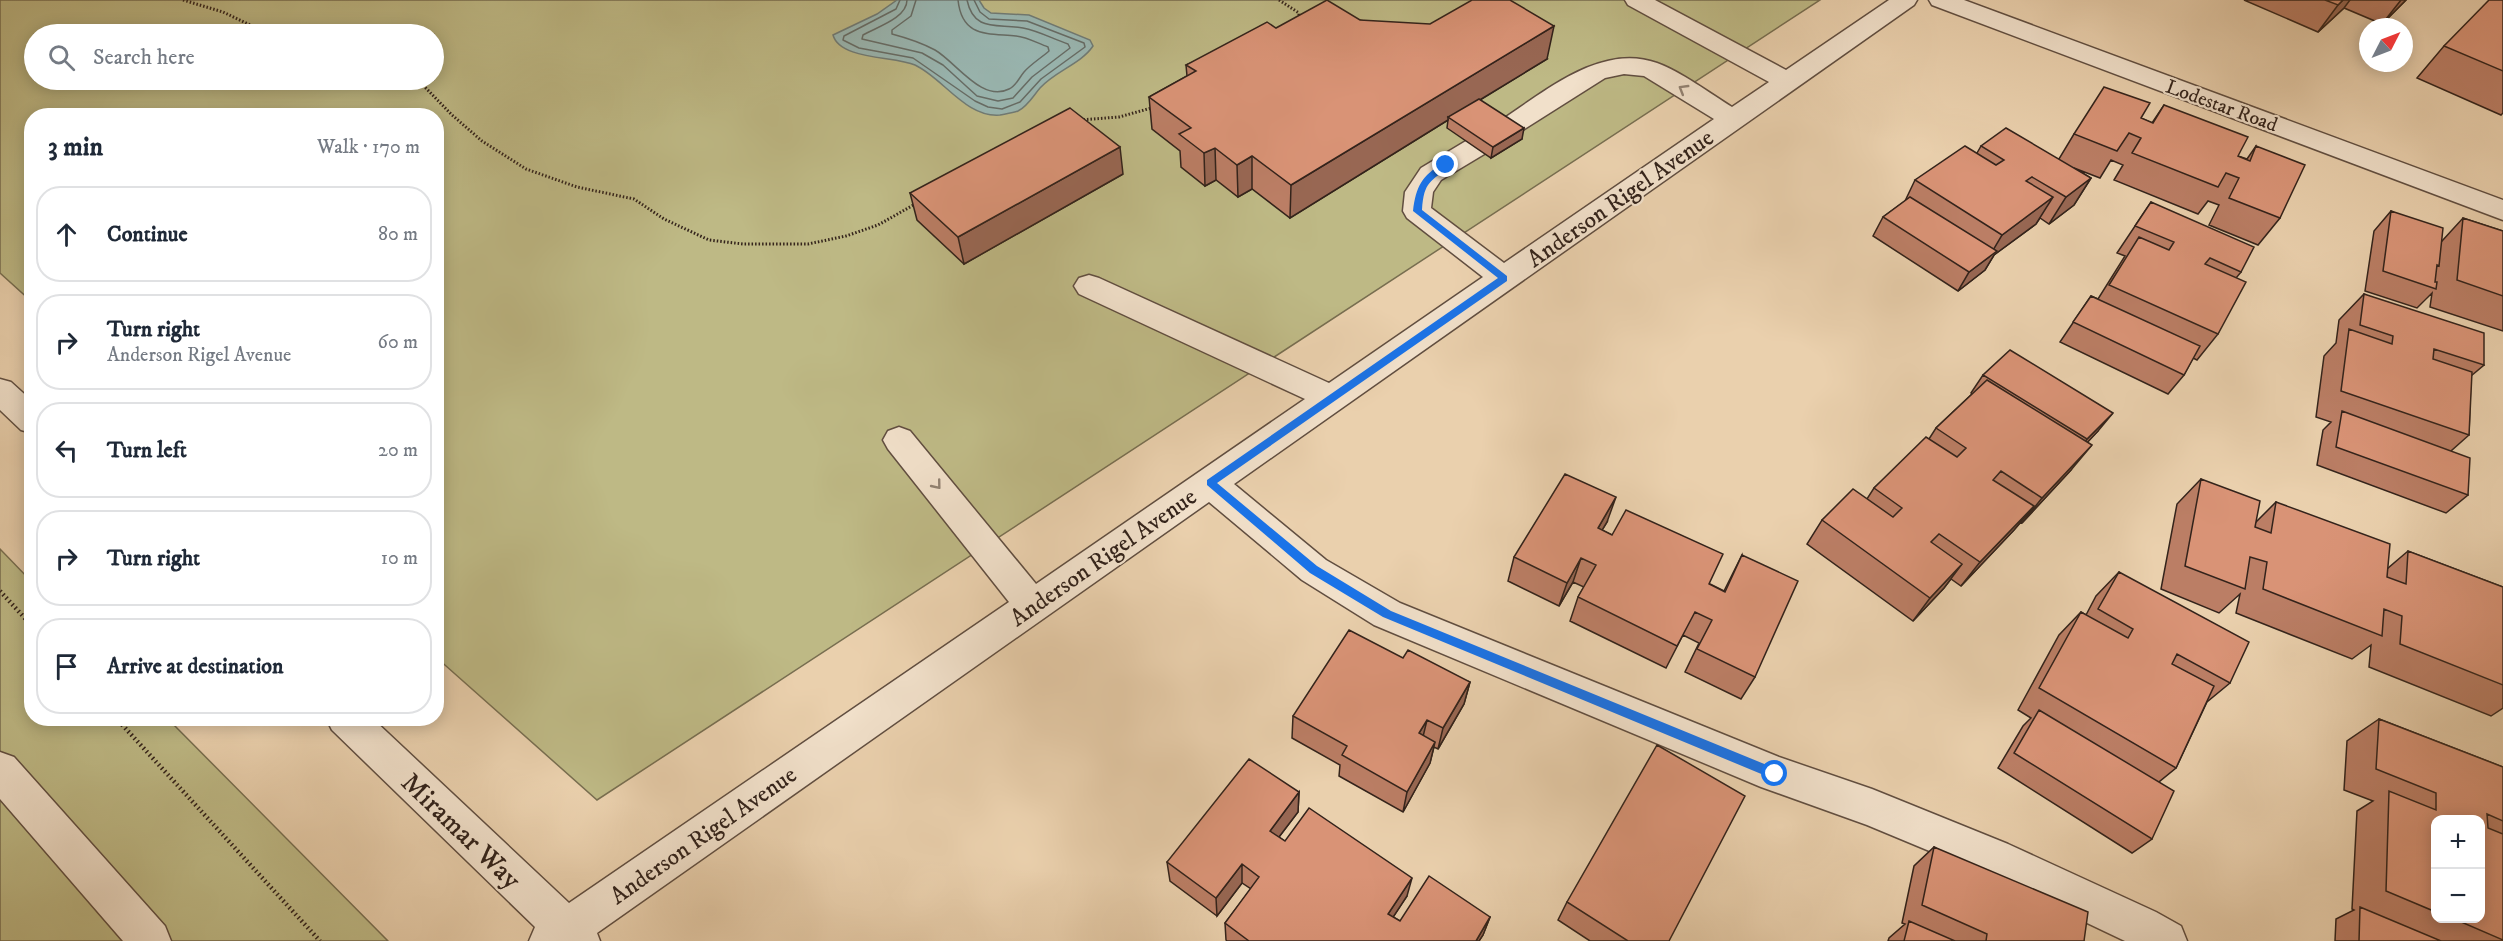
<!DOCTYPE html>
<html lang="en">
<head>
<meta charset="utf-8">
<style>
	body { margin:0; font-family:"IM FELL DW Pica",serif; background:#f6f6f7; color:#1f2937 }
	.controls { position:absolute; right:18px; bottom:18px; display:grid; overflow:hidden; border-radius:12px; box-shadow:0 3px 15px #0003 }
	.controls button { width:54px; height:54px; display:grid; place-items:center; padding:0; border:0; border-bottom:2px solid #e0e1e3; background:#fff; color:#1f2937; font:30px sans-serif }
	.compass { position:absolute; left:2359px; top:18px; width:54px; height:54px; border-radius:50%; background:#fff; box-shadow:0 3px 15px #0003; rotate:48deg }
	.stop { position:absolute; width:18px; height:18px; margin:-14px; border:4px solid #1a73e8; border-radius:50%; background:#fff }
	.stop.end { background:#1a73e8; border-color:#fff; box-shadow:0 2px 6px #0008 }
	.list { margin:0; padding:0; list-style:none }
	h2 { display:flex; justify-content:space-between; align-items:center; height:78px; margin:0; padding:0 24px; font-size:26px }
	h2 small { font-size:20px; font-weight:400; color:#747a83 }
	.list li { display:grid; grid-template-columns:39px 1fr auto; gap:18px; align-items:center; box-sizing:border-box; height:96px; margin:0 12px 12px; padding:0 12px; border:2px solid #e0e1e3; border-radius:24px }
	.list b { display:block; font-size:22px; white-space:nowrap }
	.list p { margin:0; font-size:20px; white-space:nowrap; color:#747a83 }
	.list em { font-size:20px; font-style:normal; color:#747a83 }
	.icon { flex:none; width:33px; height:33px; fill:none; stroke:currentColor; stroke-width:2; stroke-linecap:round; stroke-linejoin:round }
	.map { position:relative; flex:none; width:2503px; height:941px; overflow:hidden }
	.search { position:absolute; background:#fff; box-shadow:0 3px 15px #0003; left:24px; top:24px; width:420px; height:66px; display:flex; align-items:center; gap:15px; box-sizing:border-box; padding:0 21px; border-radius:33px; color:#747a83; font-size:22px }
	.panel { position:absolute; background:#fff; box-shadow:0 3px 15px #0003; left:24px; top:108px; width:420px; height:618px; border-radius:24px }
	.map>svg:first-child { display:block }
	.green { fill:#beb985; stroke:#786e50; stroke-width:1.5; fill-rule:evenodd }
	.water { fill:#99b6b1; stroke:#707b75; stroke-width:1.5 }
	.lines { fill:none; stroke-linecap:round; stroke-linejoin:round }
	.shore { stroke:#666c66; stroke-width:1.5 }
	.minor-casing { stroke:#614e40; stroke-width:3 }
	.path-far1 { stroke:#33231b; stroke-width:3; stroke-dasharray:1.5 2; stroke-linecap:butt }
	.path { stroke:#33231b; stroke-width:4.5; stroke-dasharray:1.5 3; stroke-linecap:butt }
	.minor { fill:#f1e0ca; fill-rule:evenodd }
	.wall { fill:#bb7e65; stroke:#33231b; stroke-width:1.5; fill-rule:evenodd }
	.shaded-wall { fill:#986753; stroke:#33231b; stroke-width:1.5 }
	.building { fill:#d99376; stroke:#33231b; stroke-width:1.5 }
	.oneway { stroke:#928272 }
	.route { fill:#1a73e8 }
	.labels { text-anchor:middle; stroke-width:4.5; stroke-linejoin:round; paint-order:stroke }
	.far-street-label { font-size:20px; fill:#33231b; stroke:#f1e0ca }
	.street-label { font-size:24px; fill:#33231b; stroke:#f1e0ca }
	.near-street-label { font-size:28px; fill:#33231b; stroke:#f1e0ca }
</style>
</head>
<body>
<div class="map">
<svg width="2503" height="941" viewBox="0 0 2503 941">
	<rect width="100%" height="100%" fill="#ead0ad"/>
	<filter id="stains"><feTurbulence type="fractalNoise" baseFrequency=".00333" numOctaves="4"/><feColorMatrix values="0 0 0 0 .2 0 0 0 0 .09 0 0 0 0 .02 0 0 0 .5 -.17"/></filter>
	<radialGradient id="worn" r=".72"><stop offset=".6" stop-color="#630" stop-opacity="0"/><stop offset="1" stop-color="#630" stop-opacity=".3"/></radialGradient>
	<path class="green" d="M0 0H1820L597 800 437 658 436 116H32L31 301 0 273ZM34 34H434V80H34Z
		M0 549 31 581 32 718 168 719 388 941H0Z"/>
	<path class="water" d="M897 0H979L984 8 991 13 1029 15 1090 40 1093 46C1081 64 1055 71 1040 88 1033 96 1028 106 1018 111 1013 113 1005 114 1000 115 966 118 943 78 915 65 894 56 840 60 833 35L877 14Z"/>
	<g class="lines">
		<path class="shore" d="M900 0 896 9 844 36 843 40 859 48 913 58 975 101 988 107 1002 109 1020 102 1041 79 1085 47 1084 43 1027 21 989 19 980 12 974 0
			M907 0C907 18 877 27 863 35L862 39 922 53 943 65 977 96 998 101 1013 98 1032 77 1070 48 1068 44C1053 39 1039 31 1023 28 998 23 974 33 967 0
			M916 0 911 16 892 30V34C907 38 922 43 935 50 956 62 982 103 1009 89 1016 86 1019 78 1024 72 1031 64 1041 58 1049 51L1048 47C1037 43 1027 37 1016 36 988 33 962 38 958 0"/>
		<g class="minor-casing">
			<path id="minor" d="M1625 0H1655L1786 70 1889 0H1917L1914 5 1234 484 1326 560 1400 603 1779 757 1872 789 2008 844 2156 912 2181 926 2187 941H2125L1980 872 1867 825 1761 787 1374 625 1302 580 1209 502 597 933 600 941H529L535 927 332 730 326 718H372L569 903 1009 602 888 449 883 440 888 431 899 427 910 431 1036 584 1305 399 1079 294 1074 286 1079 278 1089 275 1099 278 1329 383 1483 277 1407 218 1403 211 1405 192 1421 168 1466 141 1476 138 1486 141 1490 147 1486 153 1441 180 1433 192 1431 208 1504 263 1714 119 1644 76 1624 74 1605 78 1515 135 1506 138 1497 135 1493 129 1497 123C1542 94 1600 42 1657 63 1680 71 1711 94 1732 107L1769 82 1628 5Z
				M1929 0H1964L2503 200V220L1932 5Z
				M0 379 11 382 32 401V433L21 430 0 410Z
				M0 752 14 757 165 926 171 941H123L0 799Z"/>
		</g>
		<path class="path-far1" d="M183 0 223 12 269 34
			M1279 0 1299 13V18
			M418 80 452 115 482 141 526 169 577 187 634 199 664 219 709 240 743 244H808L846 236 878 225 917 203
			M1080 120 1119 117 1155 107"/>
		<path class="path" d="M0 591 32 626
			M116 718 320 941"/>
		<use href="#minor" class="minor"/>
	</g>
	<path class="wall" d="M2244 0H2406L2382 24 2344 8 2318 32Z
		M2503 0V113L2501 115 2417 78 2444 46Z
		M1360 20 1547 59 1480 100 1522 139 1491 158 1447 128 1448 120 1290 218 1252 189 1238 197 1216 180 1205 186 1181 167 1180 151 1152 129 1149 97 1187 76 1186 65 1276 28Z
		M2164 105 2238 156 2247 159 2256 146 2280 218 2258 245 2209 225 2219 205 2208 201 2198 214 2114 180 2123 165 2111 160 2100 178 2074 168 2091 178 2074 205 2049 224 2040 218 2036 224 1994 255 1985 270 1958 291 1873 236 1883 217 1905 201 1915 180 1977 153 1981 146 2059 159 2074 134 2141 118 2152 123Z
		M1123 174 964 264 917 220 910 193Z
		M2151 202 2241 272 2236 278 2218 334 2197 360 2193 358 2184 375 2168 394 2060 342 2091 296 2098 299 2125 256 2117 253Z
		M2391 211 2442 241 2463 218 2503 231V331L2430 307 2432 293 2417 308 2365 291 2374 231Z
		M2364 294 2484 365 2471 376 2469 435 2451 451 2468 495 2446 513 2317 465 2323 430 2331 422 2316 417 2324 356 2336 343 2339 320Z
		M1983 375 2098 431 2087 442 2071 470 2022 523 2021 522 2014 530 1961 586 1951 579 1944 588 1913 621 1807 544 1822 520 1867 499 1874 488 1929 439 1936 428 1972 394 1971 393Z
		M2201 479 2256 522 2276 502 2388 568 2408 551 2503 587V708L2491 716 2369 667 2371 645 2352 659 2236 613 2240 594 2219 613 2161 589 2177 504Z
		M1607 522 1602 530 1724 591 1742 555 1755 677 1741 699 1685 672 1699 643 1683 635 1666 668 1570 621 1578 597 1584 587 1573 582 1559 606 1508 581 1514 557Z
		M2119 572 2230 683 2207 702 2176 768 2159 782 2152 839 2132 853 1998 768 2023 726 2031 718 2018 710 2059 635 2081 612 2086 615 2096 596Z
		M1403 658 1470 682 1464 704 1438 749 1434 747 1430 763 1403 812 1339 776 1340 765 1292 738 1293 716Z
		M2379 719 2503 767V941H2335L2336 919 2354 910 2352 909 2357 811 2373 801 2344 790 2347 741ZM2436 819 2481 918H2436Z
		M1299 792 1298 812 1279 837 1285 841 1407 896 1393 917 1400 921 1490 917 1483 935 1479 941H1227L1226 940 1225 923 1251 889 1242 883 1217 916 1170 881 1167 862Z
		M1934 847 2084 941H1888L1889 938 1905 924 1902 923 1914 866Z
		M1567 902 1669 941H1590L1558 920Z"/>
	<path class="shaded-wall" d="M2343 0H2350L2344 8 2318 32 2338 5Z
		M2401 0H2406L2382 24Z
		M1554 26 1547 59 1450 118 1448 117V120L1290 218 1291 185Z
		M1524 128 1522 139 1491 158 1493 147Z
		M1120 147 1123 174 964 264 958 237Z
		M1215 148 1216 180 1205 186 1204 153Z
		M1252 156V189L1238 197 1237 165Z
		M2091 178 2074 205 2049 224 2066 197Z
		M2053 197 2036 224 1994 255 1985 270 1958 291 1969 272 1989 257 2002 235Z
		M2113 413 2098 431 2073 458 2087 439Z
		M2092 445 2071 470 2022 523 2042 498Z
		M1616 497 1607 522 1589 552 1598 528Z
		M2034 506 2014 530 1961 586 1980 562Z
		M1581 558 1573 582 1559 606 1567 583Z
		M1962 564 1944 588 1913 621 1930 598Z
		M1470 682 1464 704 1438 749 1443 728Z
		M1427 720 1422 741 1419 733Z
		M1435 742 1430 763 1403 812 1407 792Z
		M1299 792 1298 812 1269 850 1270 831Z
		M1242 864V883L1217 916 1216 898Z
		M1412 878 1407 896 1384 931 1388 914Z
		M1490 917 1483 935 1479 941H1476Z"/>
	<path class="building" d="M1327 0 1360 20 1430 24 1472 0H1510L1554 26 1291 185 1252 156 1237 165 1215 148 1204 153 1179 134 1191 128 1149 97 1196 71 1186 65 1267 22 1276 28Z
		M2325 0H2343L2338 5Z
		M2489 0H2503V71L2444 46Z
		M2104 87 2150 103 2141 118 2153 123 2164 105 2248 137 2238 156 2250 161 2256 146 2305 165 2280 218 2229 198 2239 178 2226 173 2218 187 2132 153 2141 138 2129 133 2117 151 2074 134Z
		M1479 99 1524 128 1493 147 1448 117Z
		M1070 108 1120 147 958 237 910 193Z
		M2006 128 2091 178 2066 197 2032 177 2026 181 2053 197 2002 235 1915 180 1965 146 1996 165 2004 160 1981 146Z
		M1910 197 1997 251 1969 272 1883 217Z
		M2151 202 2254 247 2241 272 2210 258 2205 264 2246 282 2218 334 2109 285 2139 237 2169 250 2174 242 2135 226Z
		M2391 211 2443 228 2439 266 2437 265 2435 282H2437L2436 289 2383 271Z
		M2463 218 2503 231V296L2457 280Z
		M2364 294 2484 333V365L2434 349 2433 359 2472 372 2469 435 2341 391 2349 329 2392 344 2393 336 2360 325Z
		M2091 296 2200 346 2184 375 2073 322Z
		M2010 350 2113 413 2087 439 1983 375Z
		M1987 380 2092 445 2042 498 2001 471 1993 480 2034 506 1980 562 1939 534 1931 542 1962 564 1930 598 1822 520 1853 489 1893 517 1902 508 1874 488 1926 437 1957 457 1966 448 1936 428Z
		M2342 411 2470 458 2468 495 2336 447Z
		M1565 474 1616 497 1598 528 1612 535 1626 510 1723 554 1709 584 1725 592 1742 555 1798 581 1755 677 1697 649 1712 620 1695 612 1677 646 1578 597 1596 565 1581 558 1567 583 1514 557Z
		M2201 479 2260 501 2255 527 2271 533 2276 502 2390 544 2387 577 2406 584 2408 551 2503 587V685L2400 644 2402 616 2384 609 2382 636 2263 589 2267 562 2250 557 2245 589 2185 566Z
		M2119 572 2249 642 2230 683 2177 654 2172 664 2214 686 2176 768 2039 688 2081 612 2128 638 2133 629 2098 609Z
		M1349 630 1403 658 1408 650 1470 682 1443 728 1427 720 1419 733 1435 742 1407 792 1342 755 1347 746 1293 716Z
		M2039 710 2174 791 2152 839 2014 753Z
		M2379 719 2503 767V821L2487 814 2488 828 2503 834V940L2452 918H2481V819H2436V912L2386 891 2389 791 2436 810V793L2376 769Z
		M1657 745 1745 796 1669 941H1628L1567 902Z
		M1249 759 1299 792 1270 831 1285 841 1309 808 1412 878 1388 914 1400 921 1429 876 1490 917 1476 941H1249L1225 923 1259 877 1242 864 1216 898 1167 862Z
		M1934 847 2088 912 2084 941H1986L1987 934 1922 905Z
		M2360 907 2441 941H2359Z
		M1909 921 1955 941H1904Z"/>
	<defs><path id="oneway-chevron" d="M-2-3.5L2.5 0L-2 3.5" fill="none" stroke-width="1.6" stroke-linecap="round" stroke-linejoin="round" transform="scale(1.5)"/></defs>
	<g class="oneway">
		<use href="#oneway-chevron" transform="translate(1683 89) rotate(-149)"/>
		<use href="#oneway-chevron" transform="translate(937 485) rotate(51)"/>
	</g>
	<path class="route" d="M1443 163 1450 165C1431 183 1424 180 1422 210L1507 276V281L1217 483 1317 566 1391 611 1779 770V778H1771L1383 617 1310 573 1207 485V480L1498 278 1413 211C1416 186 1422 176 1443 163Z"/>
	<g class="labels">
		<g class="far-street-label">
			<text transform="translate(2222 105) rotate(20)" y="7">Lodestar Road</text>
		</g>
		<g class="street-label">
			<text transform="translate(1620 198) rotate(-35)" y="8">Anderson Rigel Avenue</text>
			<text transform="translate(1103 557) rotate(-35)" y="8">Anderson Rigel Avenue</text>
			<text transform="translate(703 835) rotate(-35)" y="8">Anderson Rigel Avenue</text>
		</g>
		<g class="near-street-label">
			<text transform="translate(462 830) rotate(44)" y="10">Miramar Way</text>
		</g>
	</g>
	<rect width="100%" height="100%" filter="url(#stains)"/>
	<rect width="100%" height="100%" fill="url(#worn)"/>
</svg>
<div class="controls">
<button>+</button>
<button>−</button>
</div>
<svg class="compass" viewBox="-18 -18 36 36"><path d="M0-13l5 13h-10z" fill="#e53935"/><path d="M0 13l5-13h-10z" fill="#747a83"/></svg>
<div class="stop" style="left:1775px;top:774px"></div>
<div class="stop end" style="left:1446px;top:165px"></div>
<div class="search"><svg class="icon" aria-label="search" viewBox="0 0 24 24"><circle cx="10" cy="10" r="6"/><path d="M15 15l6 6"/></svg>Search here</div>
<section class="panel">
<h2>3 min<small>Walk · 170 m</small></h2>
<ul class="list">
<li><svg class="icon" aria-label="ahead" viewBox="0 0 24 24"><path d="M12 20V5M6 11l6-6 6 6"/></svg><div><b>Continue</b></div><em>80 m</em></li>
<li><svg class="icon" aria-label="right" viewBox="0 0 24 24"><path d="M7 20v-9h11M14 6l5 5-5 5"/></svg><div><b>Turn right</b><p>Anderson Rigel Avenue</p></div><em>60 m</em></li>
<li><svg class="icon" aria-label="left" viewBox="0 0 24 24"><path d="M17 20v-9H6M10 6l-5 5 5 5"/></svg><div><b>Turn left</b></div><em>20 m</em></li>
<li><svg class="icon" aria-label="right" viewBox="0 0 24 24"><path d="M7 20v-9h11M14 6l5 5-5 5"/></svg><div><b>Turn right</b></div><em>10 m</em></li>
<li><svg class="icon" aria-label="arrive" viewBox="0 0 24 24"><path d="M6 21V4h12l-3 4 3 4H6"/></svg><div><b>Arrive at destination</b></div></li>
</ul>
</section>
</div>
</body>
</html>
